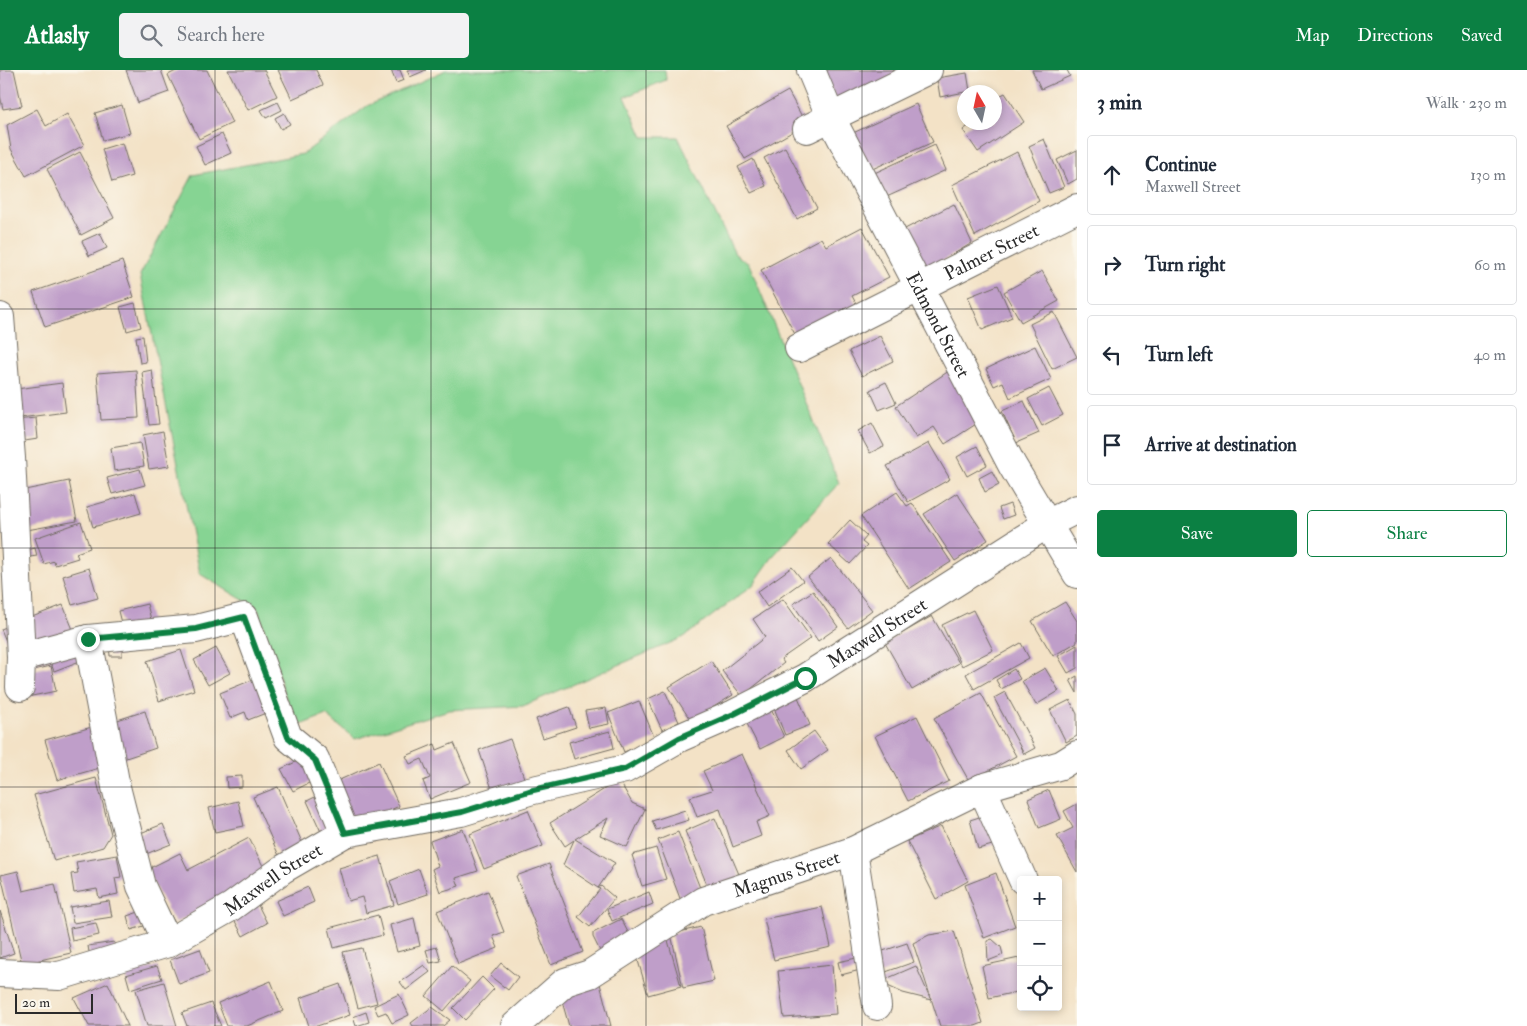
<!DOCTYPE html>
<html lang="en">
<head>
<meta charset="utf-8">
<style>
	body { margin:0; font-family:"IM FELL Double Pica",serif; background:#f2f2f3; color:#1f2937 }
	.controls { position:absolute; right:15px; bottom:15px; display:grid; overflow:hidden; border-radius:5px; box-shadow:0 2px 8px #0003 }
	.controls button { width:45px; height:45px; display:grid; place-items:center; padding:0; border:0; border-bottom:1px solid #e0e1e3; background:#fff; color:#1f2937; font:25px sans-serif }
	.compass { position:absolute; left:957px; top:15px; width:45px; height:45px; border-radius:50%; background:#fff; box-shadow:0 2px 8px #0003; rotate:351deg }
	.scale { position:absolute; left:15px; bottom:12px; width:78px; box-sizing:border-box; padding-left:5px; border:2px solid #2b2b2b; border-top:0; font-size:14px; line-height:18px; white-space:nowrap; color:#2b2b2b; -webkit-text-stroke:4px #fbf7ec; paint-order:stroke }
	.stop { position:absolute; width:15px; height:15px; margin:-11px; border:4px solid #0b8043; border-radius:50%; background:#fff }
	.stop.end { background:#0b8043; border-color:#fff; box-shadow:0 1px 5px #0008 }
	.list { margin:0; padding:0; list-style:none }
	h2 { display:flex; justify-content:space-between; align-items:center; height:65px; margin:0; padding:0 20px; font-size:21px }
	h2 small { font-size:16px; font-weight:400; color:#747a83 }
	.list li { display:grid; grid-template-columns:32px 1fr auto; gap:15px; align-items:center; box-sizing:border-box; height:80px; margin:0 10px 10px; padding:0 10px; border:1px solid #e0e1e3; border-radius:5px }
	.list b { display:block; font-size:19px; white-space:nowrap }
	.list p { margin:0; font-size:16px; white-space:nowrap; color:#747a83 }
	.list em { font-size:16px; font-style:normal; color:#747a83 }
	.actions { display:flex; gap:10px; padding:15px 20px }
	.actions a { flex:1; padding:11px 0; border:1px solid #0b8043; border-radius:5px; text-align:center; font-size:18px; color:#0b8043 }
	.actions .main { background:#0b8043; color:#fff }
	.icon { flex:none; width:28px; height:28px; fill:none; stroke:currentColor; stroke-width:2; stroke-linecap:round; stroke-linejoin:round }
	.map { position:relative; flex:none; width:1077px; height:956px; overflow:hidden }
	header { display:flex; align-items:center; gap:30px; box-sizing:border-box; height:70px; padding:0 25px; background:#0b8043; color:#fff }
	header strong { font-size:24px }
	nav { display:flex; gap:28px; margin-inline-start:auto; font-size:18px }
	.search { width:350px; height:45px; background:#f2f2f3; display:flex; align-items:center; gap:12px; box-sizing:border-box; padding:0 18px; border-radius:5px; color:#747a83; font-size:19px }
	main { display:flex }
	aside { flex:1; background:#fff }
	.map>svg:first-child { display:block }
	.green { fill:#86d493; stroke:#58805f }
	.building { fill:#bf9ec9 }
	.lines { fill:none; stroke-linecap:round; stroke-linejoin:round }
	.minor-casing { stroke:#716b61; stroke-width:30 }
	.minor { stroke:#fff; stroke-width:28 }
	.route { stroke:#0b8043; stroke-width:6 }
	.grid { fill:none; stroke:#2b2b2b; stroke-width:1; stroke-opacity:0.55 }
	.labels { text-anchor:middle; stroke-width:4; stroke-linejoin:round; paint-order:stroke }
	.street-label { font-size:19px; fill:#2b2b2b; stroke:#fbf7ec }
</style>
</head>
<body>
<header>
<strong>Atlasly</strong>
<div class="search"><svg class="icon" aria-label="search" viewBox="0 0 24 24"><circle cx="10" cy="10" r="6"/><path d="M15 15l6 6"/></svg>Search here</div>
<nav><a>Map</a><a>Directions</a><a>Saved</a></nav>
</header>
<main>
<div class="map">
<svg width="1077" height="956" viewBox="0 0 1077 956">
	<rect width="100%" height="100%" fill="#fbf7ec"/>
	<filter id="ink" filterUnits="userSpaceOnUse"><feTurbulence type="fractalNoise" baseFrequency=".02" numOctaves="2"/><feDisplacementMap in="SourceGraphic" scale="10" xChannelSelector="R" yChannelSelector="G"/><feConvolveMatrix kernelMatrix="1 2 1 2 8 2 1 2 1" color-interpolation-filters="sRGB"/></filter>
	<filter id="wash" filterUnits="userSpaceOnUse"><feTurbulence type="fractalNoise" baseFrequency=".0096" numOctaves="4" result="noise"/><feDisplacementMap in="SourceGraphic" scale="20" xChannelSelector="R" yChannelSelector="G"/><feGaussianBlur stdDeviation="1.12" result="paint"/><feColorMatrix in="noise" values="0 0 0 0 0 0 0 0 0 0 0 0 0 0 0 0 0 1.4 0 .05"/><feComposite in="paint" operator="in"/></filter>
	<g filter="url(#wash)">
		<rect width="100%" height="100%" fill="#f3e2c6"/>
		<path class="green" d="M446 0H665L666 10 625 27 643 67H678L735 184 749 194 839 413 774 485 753 515 684 567 523 636 449 640 355 669 326 645 295 657 258 539 200 504 140 205 193 105 303 84 367 36Z"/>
		<g id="blocks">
			<path class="building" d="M0 0H14L22 36 3 39 0 25Z
				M126 0H161L169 22 138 33Z
				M178 0H207L232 53 199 69 168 5Z
				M228 0H264L277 26 248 40Z
				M278 0H316L323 15 292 29Z
				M391 0H400L404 10 396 13Z
				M407 0H426L410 7Z
				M820 0H899L845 46Z
				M1032 0H1067L1070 6 1041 19Z
				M967 3 970 21 940 27 937 8Z
				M788 21 806 54 745 89 726 56Z
				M1005 23 1024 52 978 82 963 60 974 52H994V29Z
				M278 32 282 40 266 48 261 40Z
				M916 34 933 72 870 100 853 63Z
				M122 35 130 63 103 70 95 43Z
				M37 39 46 56 67 44 84 75 26 106 11 79 7 55Z
				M284 43 290 54 281 59 275 48Z
				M222 64 231 83 205 95 196 76Z
				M1044 69 1064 117 1049 123 1029 76Z
				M122 73 132 106 112 112 102 79Z
				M935 75 946 100 880 130 868 106Z
				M785 77 817 138 797 149 764 88Z
				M1077 80V109L1068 114 1057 90Z
				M80 82 114 148 81 165 47 99Z
				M1017 82 1039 131 975 166 952 115Z
				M753 89 766 116 751 123 738 97Z
				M954 134 972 173 924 202 899 162Z
				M862 157 889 207 852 226 858 237 798 270 761 200 821 168 826 176Z
				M100 163 107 178 89 186 82 171Z
				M122 191 134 227 45 257 33 222Z
				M1042 201 1059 231 1021 252 1004 222Z
				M998 215 1012 247 982 260 968 227Z
				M135 233 141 257 127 261 120 237Z
				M1054 242 1077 287 1052 299 1030 254Z
				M143 266 146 292 140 293 136 267Z
				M880 266 893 291 862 306 849 281Z
				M1035 276 1051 309 1010 328 1003 312 994 316 986 299Z
				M952 299 984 349 945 374 934 357 916 368 896 336Z
				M136 300 139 348 101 350 97 303Z
				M152 300 159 354 149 355 142 302Z
				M886 312 896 333 879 340 870 320Z
				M62 313 66 342 20 348 16 319Z
				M1049 318 1063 345 1042 356 1028 329Z
				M1024 331 1039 363 1016 373 1002 341Z
				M36 348 38 369 18 372 15 350Z
				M872 353 884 376 870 383 858 361Z
				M163 361 169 396 149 399 143 365Z
				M140 373 144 396 114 401 111 378Z
				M929 373 950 409 908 432 887 396Z
				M977 376 987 395 967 406 957 387Z
				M140 399 145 415 112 424 107 408Z
				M992 401 999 415 985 422 979 408Z
				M69 411 77 451 27 460 20 421Z
				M897 422 907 436 912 433 951 492 909 519 861 446Z
				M135 423 141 443 93 457 87 437Z
				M957 423 988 470 955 491 924 444Z
				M1010 434 1014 445 1003 449 999 438Z
				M850 450 867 466 862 472 867 476 850 494 828 474Z
				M81 452 90 478 76 483 78 488 55 495 54 491 44 494 35 468Z
				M35 478 37 486 23 488 28 480Z
				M831 488 872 540 848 558 808 507Z
				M792 497 803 511 767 537 757 522Z
				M89 498 98 528 72 535 63 506Z
				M813 521 838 557 818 571 793 534Z
				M783 529 811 568 781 589 784 593 742 626 722 601 765 567 753 549Z
				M1065 532 1077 551V572L1053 586 1032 551Z
				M147 534 156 569 127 577 118 541Z
				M63 535 85 589 54 601 49 589 18 601 1 559Z
				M973 540 993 580 962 596 942 555Z
				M932 546 959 593 912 620 885 573Z
				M1021 573 1029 588 974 619 966 604Z
				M109 574H122V586H110Z
				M1077 575V598L1068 603 1058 586Z
				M216 578 230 603 208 615 194 590Z
				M181 580 194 620 159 631 147 591Z
				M711 591 733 625 691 651 669 617Z
				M51 596 56 621 18 629 12 605Z
				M1045 598 1059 621 1036 635 1022 611Z
				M1014 599 1020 609 1001 619 996 610Z
				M1077 606V623L1070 610Z
				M257 608 271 641 248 650 245 642 230 648 220 623Z
				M792 613 810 655 785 665 768 623Z
				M665 621 679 652 662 660 648 629Z
				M1005 622 1035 678 1024 684 994 628Z
				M981 623 1016 686 969 711 934 648Z
				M1070 630 1077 644V666L1066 672 1050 640Z
				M639 631 655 669 624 682 608 643Z
				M569 637 576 657 543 668 536 649Z
				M770 637 784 667 760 679 745 650Z
				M606 638 609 654 589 658 585 641Z
				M145 641 156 678 105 695 93 658Z
				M917 646 949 711 908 731 875 666Z
				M92 657 103 697 57 710 45 670Z
				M610 661 614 678 574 689 569 672Z
				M814 661 828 680 801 699 788 680Z
				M510 669 527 716 495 728 479 680Z
				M454 673 471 712 430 729 423 711 430 708 422 689 410 694 406 686 435 674 437 680Z
				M742 684 770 746 756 752 761 766 733 777 720 739 697 747 690 727 712 720 703 701Z
				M304 688 315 710 293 721 281 699Z
				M379 692 399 736 354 757 333 713Z
				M242 706V717L227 718 226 707Z
				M96 708 111 764 103 777 54 791 34 725Z
				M619 710 632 733 645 739 627 777 600 765 608 748 575 769 615 793 598 818 563 795 574 770 565 776 550 753Z
				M278 717 304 777 280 788 253 727Z
				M1049 720 1061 749 1039 758 1028 729Z
				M321 724 336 758 322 764 307 731Z
				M238 731 244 756 215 762 209 738Z
				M1077 734V802L1057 766 1073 758 1064 741Z
				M528 740 543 776 484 799 470 764Z
				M685 740 689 750 656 760 652 751Z
				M995 742 1003 772 978 779 970 750Z
				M715 748 741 809 710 822 685 761Z
				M163 754 171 774 141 786 133 766Z
				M941 756 968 811 936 829 907 771Z
				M463 759 478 801 456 808 459 816 440 822 432 799 438 796 430 771Z
				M678 762 702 823 681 831 658 770Z
				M249 768 267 804 175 853 146 800 180 783 188 800Z
				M656 778 666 809 642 816 632 785Z
				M117 785 121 807 115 808 118 824 99 828 97 819 74 823 71 804 78 803 76 792Z
				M380 786 394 835 366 843 362 827 348 831 339 798Z
				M549 794 583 882 551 895 516 806Z
				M419 799 428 824 398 834 390 811Z
				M18 801 23 821 55 814 71 883 22 894 1 805Z
				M996 803 1015 856 984 868 965 815Z
				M601 816 615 828 590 857 578 847 600 819 598 818Z
				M308 817 314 832 283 846 276 831Z
				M488 821 504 862 493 866 498 878 458 894 437 841Z
				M649 822 653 834 612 851 607 839Z
				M255 829 267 853 243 866 230 842Z
				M109 831 112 847 73 853 70 837Z
				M822 837 831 877 774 890 764 849Z
				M0 841 14 883 0 888Z
				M142 841 147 855 131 860 127 846Z
				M378 845 383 865 334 878 329 858Z
				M414 848 420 876 397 882 390 855Z
				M621 849 630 866 600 881 593 867V863Z
				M96 853 99 865 72 871 70 858Z
				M701 857 714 911 683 918 671 864Z
				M665 860 681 916 648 925 632 870Z
				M954 861 983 953 975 956H940L913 873 929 865Z
				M992 869 1001 877 1003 885 988 891 987 871Z
				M114 872 116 884 90 888 88 876Z
				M907 873 914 892 880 904 874 884Z
				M437 877 441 891 430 893 426 880Z
				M362 878 377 933 358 938 343 882Z
				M200 879 209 903 179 914 170 890Z
				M861 887 864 899 841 905 838 892Z
				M1019 888 1021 921 989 928 982 896Z
				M501 893 518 907 508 920 490 906Z
				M424 895 430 902 406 920 400 912Z
				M832 895 836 944 784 948 778 901Z
				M157 896 162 909 130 919 126 905Z
				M452 896 470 911 444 941 426 926Z
				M916 896 931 930 903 923 879 912Z
				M598 906 611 956H569L558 917Z
				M482 907 494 919 465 950 453 938Z
				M271 911 283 941 247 956H227L218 933Z
				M164 912 177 956H147L136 920Z
				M108 913 128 956H89L74 928Z
				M340 914 350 945 317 956H309L300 928Z
				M399 924 409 945 392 953 386 942 378 945 374 936Z
				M211 933 221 956H187L182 943Z
				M432 937 450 950 443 956H413L411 953Z
				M366 942 369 952 356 956 353 947Z"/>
		</g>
	</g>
	<g filter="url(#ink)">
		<use href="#blocks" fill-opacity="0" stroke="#716b61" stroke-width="1"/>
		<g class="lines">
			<g class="minor-casing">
				<g id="minor">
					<path id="s1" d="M811 0 831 48 1012 395 1077 504"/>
					<path d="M807 59 928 0"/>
					<path d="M0 247 11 388 21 587 20 617"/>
					<path id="s2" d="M799 278 1077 138"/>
					<path d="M88 569 116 717 141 816 168 873"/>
					<path d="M21 587 88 569 196 559 244 547 288 667 315 689 345 763"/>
					<path d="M982 718 1023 810"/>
					<path d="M853 781 877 936"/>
					<path id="s3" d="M0 903 59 906 168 873 231 837 283 799 345 763 461 742 529 721 625 699 679 668 734 644 805 608 1047 454 1077 439"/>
					<path id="s4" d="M515 956 565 912 590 904 703 831 853 781 982 718 1061 695 1077 685"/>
				</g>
			</g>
			<use href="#minor" class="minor"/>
		</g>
	</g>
	<g class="lines" filter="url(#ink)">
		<path class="route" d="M88 569 196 559 244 547 288 667 315 690 345 763 462 742 529 721 625 699 679 668 734 644 805 608"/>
	</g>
	<path class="grid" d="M215 0V956M431 0V956M646 0V956M862 0V956M0 239H1077M0 478H1077M0 717H1077"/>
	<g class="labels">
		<g class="street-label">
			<text dy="7" stroke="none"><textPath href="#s2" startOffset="215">Palmer Street</textPath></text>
			<text dy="7" stroke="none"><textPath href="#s1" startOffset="285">Edmond Street</textPath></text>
			<text dy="7" stroke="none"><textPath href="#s3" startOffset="956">Maxwell Street</textPath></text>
			<text dy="7" stroke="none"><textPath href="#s4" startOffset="315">Magnus Street</textPath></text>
			<text dy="7" stroke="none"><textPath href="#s3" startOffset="296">Maxwell Street</textPath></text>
		</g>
	</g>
</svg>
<div class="controls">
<button>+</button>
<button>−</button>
<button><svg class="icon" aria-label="locate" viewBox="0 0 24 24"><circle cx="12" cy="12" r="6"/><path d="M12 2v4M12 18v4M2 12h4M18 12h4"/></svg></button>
</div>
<svg class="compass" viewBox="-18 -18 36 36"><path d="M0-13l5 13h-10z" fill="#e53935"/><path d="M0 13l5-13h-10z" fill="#747a83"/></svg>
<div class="scale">20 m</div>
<div class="stop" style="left:805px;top:608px"></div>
<div class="stop end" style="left:88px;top:569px"></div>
</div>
<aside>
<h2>3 min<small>Walk · 230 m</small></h2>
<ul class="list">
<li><svg class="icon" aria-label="ahead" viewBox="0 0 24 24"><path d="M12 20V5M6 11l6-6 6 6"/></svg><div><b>Continue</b><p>Maxwell Street</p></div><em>130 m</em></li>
<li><svg class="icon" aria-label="right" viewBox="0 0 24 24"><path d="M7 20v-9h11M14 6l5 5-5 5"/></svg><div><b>Turn right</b></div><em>60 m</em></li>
<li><svg class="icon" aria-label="left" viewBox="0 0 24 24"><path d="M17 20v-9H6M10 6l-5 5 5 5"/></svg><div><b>Turn left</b></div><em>40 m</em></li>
<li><svg class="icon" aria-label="arrive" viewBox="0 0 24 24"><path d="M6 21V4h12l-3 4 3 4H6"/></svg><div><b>Arrive at destination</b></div></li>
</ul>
<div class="actions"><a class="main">Save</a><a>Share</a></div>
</aside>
</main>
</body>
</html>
